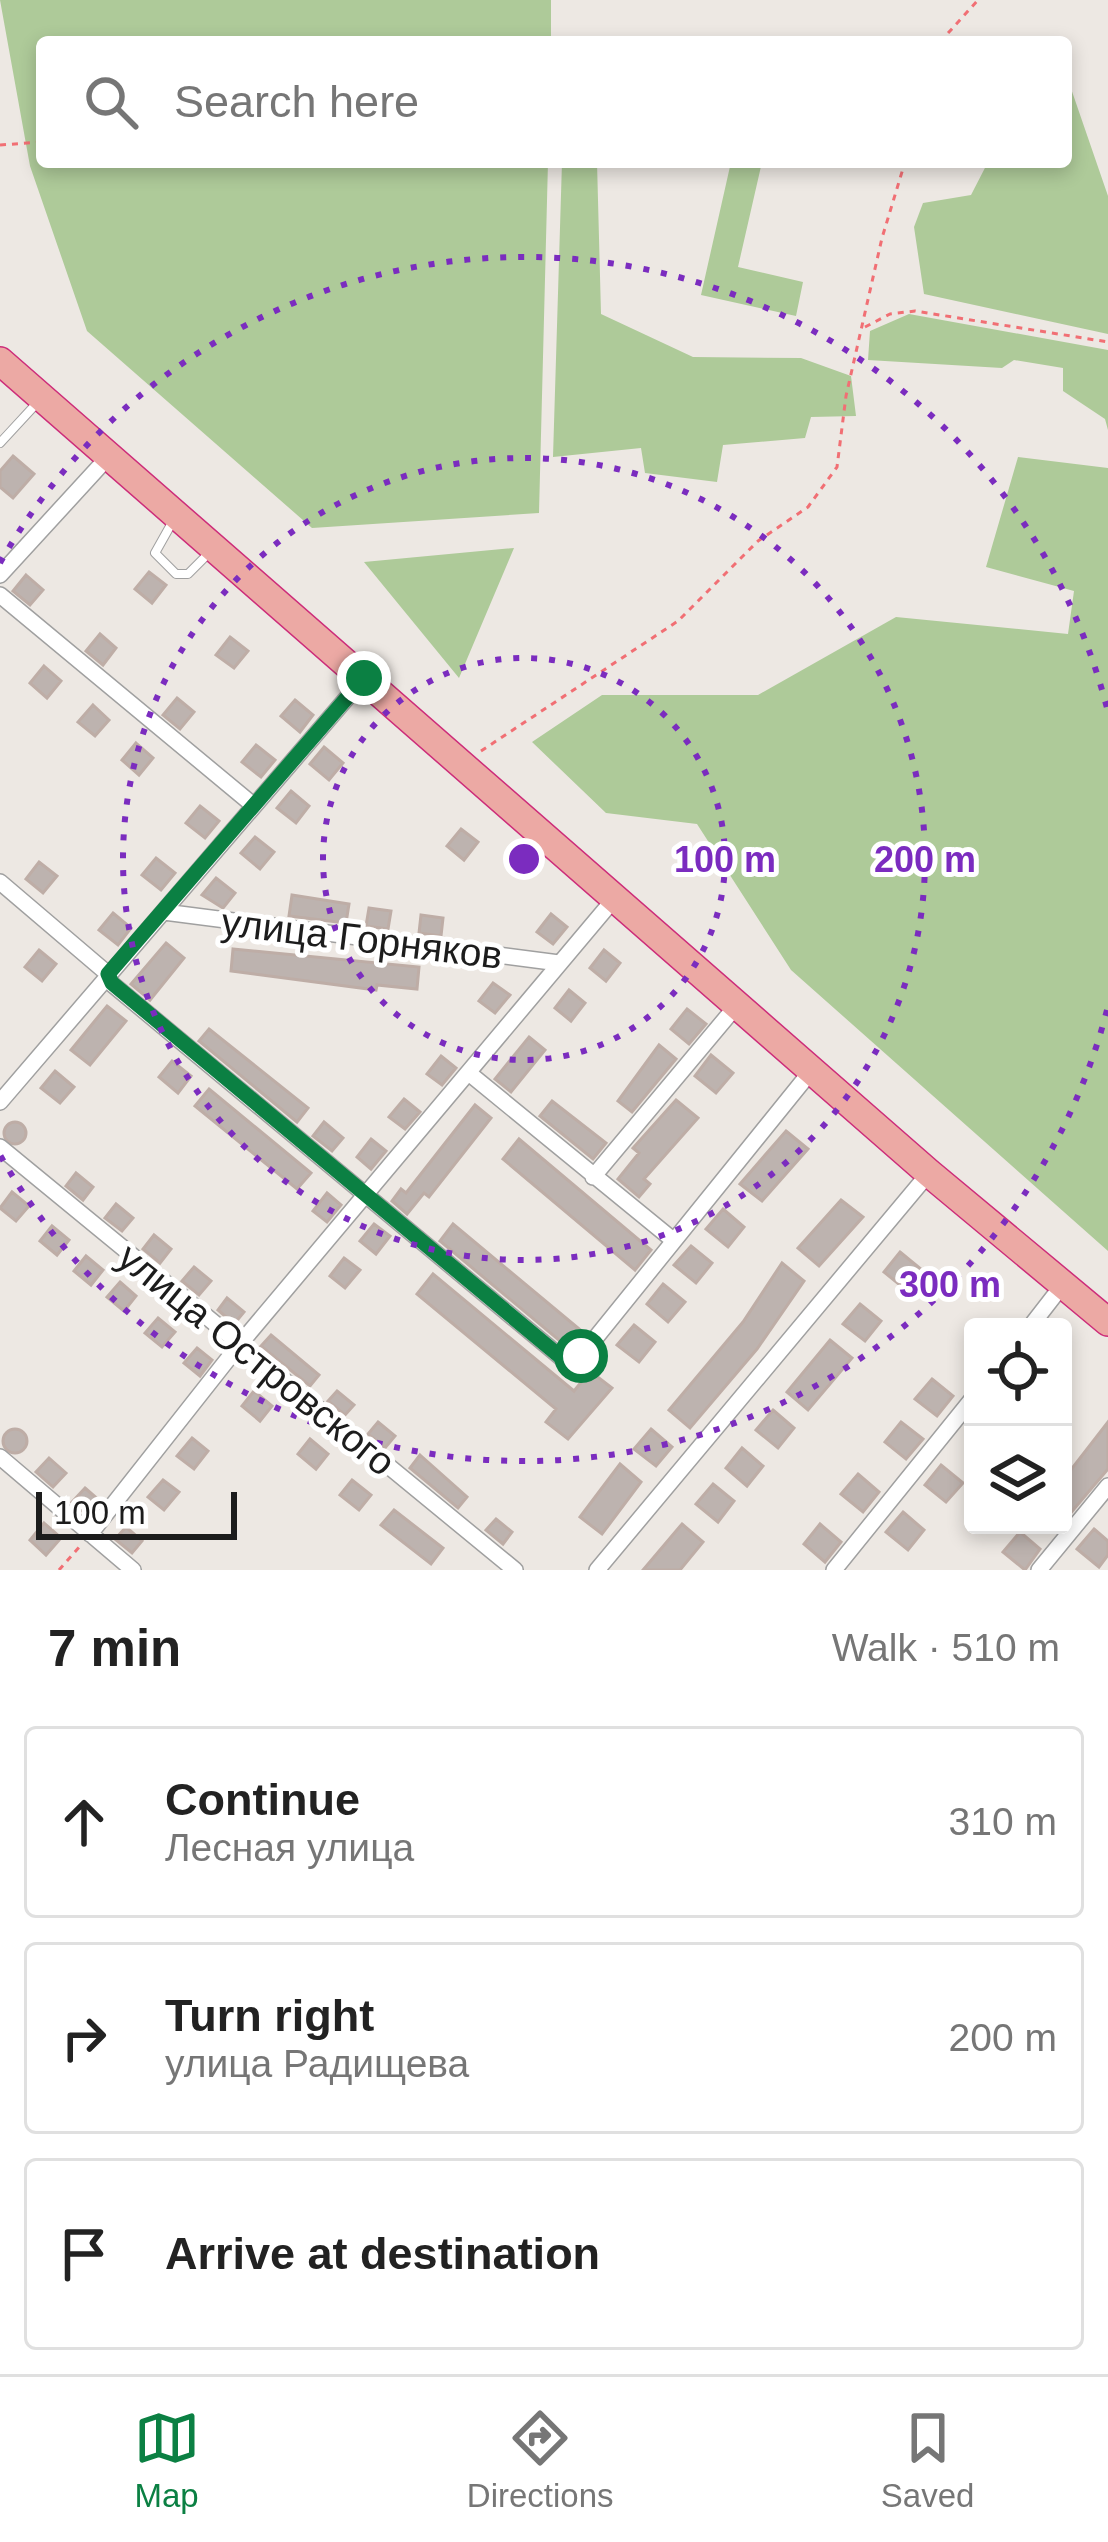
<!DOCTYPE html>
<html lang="en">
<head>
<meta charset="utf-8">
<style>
	body { margin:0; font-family:Arial,sans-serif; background:#f2f2f2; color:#222 }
	.controls { position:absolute; right:36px; bottom:36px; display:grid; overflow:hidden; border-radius:12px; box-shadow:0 6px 18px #0003 }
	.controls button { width:108px; height:108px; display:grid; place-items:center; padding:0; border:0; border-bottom:3px solid #e0e0e0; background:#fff; color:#222; font:60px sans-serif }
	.scale { position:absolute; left:36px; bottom:30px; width:201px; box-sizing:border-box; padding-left:12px; border:6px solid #1c1c1c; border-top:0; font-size:33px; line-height:42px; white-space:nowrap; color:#1c1c1c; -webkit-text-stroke:9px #fff; paint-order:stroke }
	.stop { position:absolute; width:36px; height:36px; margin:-27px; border:9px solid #0b8043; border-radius:50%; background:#fff }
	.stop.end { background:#0b8043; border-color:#fff; box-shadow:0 3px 12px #0008 }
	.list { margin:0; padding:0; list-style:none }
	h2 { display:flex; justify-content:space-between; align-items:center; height:156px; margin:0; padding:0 48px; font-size:51px }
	h2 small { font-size:39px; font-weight:400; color:#767676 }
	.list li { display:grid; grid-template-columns:78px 1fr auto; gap:36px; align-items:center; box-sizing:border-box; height:192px; margin:0 24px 24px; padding:0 24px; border:3px solid #e0e0e0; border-radius:12px }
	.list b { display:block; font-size:45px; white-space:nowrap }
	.list p { margin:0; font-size:39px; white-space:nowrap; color:#767676 }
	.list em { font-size:39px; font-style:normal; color:#767676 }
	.icon { flex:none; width:66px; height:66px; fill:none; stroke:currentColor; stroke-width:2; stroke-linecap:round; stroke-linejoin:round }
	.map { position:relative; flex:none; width:1108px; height:1570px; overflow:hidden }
	.search { position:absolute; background:#fff; box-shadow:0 6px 18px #0003; left:36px; right:36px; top:36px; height:132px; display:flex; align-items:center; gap:30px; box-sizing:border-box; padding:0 42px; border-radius:12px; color:#767676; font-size:45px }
	.sheet { height:804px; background:#fff }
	nav { display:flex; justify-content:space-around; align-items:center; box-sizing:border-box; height:168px; border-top:3px solid #e0e0e0; background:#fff; font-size:33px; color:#767676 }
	nav a { display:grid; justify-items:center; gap:6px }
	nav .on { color:#0b8043 }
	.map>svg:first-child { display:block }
	.forest { fill:#aeca99 }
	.building { fill:#bdb3af; stroke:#beada6; stroke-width:3 }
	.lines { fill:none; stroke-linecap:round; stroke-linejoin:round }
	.service-casing { stroke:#a0a0a0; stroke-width:10 }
	.minor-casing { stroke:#a0a0a0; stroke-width:18 }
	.trunk-casing { stroke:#cd2d7a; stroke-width:30 }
	.path { stroke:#f16f74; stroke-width:3; stroke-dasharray:6 6; stroke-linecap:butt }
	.service { stroke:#fff; stroke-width:8 }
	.minor { stroke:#fff; stroke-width:15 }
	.trunk { stroke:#eca9a4; stroke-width:27 }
	.route { stroke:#0b8043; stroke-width:15 }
	.ring { fill:none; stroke:#7b2cbf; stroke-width:6; stroke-dasharray:6 12 }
	.labels { text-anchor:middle; stroke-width:10; stroke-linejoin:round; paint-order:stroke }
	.street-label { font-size:39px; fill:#1c1c1c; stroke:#fff }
	.centre { fill:#7b2cbf; stroke:#fff; stroke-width:6 }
	.ring-label { font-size:36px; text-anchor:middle; font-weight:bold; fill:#7b2cbf; stroke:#fff; stroke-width:10; stroke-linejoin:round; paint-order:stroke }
</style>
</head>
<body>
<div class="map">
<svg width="1108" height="1570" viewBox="0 0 1108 1570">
	<rect width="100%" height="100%" fill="#ede8e3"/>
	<path class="forest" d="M0 0H551V42H42V162H548L539 513 312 528 87 331 30 166Z
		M1066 74 1108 196V334L924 294 914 227 923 203 971 195 988 162H1066Z
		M562 162H597L601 314 693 357 801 358 851 376 856 416 811 417 805 438 723 445 717 482 645 473 641 448 553 457Z
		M731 162H762L738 267 803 282 796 316 701 295Z
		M909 314 1108 350V430L1105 419 1063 391V368L1014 360 1002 368 868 360 870 331Z
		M1018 457 1108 468V1251L791 970 697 824 606 813 532 742 602 695H758L896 617 1068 634 1074 591 986 567Z
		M514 548 459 678 364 562Z"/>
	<path class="building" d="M13 456 34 474 13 498 0 487V471Z
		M149 572 166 585 152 603 135 589Z
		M26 575 43 590 30 605 13 591Z
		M100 634 116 648 103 665 86 651Z
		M230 637 248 651 234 668 216 655Z
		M44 666 61 681 47 698 30 683Z
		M177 698 194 712 180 729 163 715Z
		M295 700 313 715 300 732 281 716Z
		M93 705 109 720 95 736 78 722Z
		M136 743 153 758 139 775 122 760Z
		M256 745 275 760 261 777 242 762Z
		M324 747 343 763 329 780 310 764Z
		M291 791 309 806 296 823 277 808Z
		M200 806 219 821 205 838 186 823Z
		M461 829 478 842 464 860 447 846Z
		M255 837 274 852 260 869 241 853Z
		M156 858 175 873 161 890 142 875Z
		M39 862 57 876 43 893 26 879Z
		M216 878 235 893 223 908 202 895Z
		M292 895 349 904 346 923 289 916Z
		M369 908 391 911 388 929 366 926Z
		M113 913 131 928 118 945 99 930Z
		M551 914 567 927 553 944 537 932Z
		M421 915 443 918 441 936 419 933Z
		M166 943 184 958 150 1000 131 984Z
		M233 949 419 967 417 989 377 985 376 990 231 971Z
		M39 950 56 964 42 981 25 967Z
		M604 950 620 963 606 981 590 968Z
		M493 983 510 995 495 1013 479 1001Z
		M569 990 585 1003 571 1021 555 1008Z
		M107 1006 126 1021 90 1065 71 1050Z
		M687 1009 706 1024 689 1044 671 1029Z
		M209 1029 308 1108 297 1122 199 1041Z
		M529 1037 545 1050 511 1092 495 1079Z
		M659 1045 676 1059 632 1112 618 1101Z
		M711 1055 733 1073 716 1093 695 1076Z
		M441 1056 456 1068 442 1085 427 1074Z
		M172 1061 191 1076 178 1093 159 1077Z
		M55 1071 74 1087 60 1103 41 1088Z
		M209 1089 311 1173 297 1189 195 1106Z
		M404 1099 420 1112 405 1129 389 1117Z
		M676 1100 698 1118 644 1179 650 1184 639 1197 618 1179 639 1153 633 1148Z
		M552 1101 606 1143 593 1159 540 1116Z
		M475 1105 491 1118 429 1197 424 1193 407 1214 392 1201 401 1189 406 1193Z
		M324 1122 343 1138 332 1151 313 1136Z
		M4 1133a11 11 0 1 1 22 0a11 11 0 1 1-22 0Z
		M786 1131 808 1149 762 1201 740 1184Z
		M371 1139 386 1151 371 1169 357 1157Z
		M519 1139 651 1250 635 1270 503 1159Z
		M76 1173 93 1187 83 1200 66 1186Z
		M12 1192 29 1206 16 1221 0 1208Z
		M327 1193 341 1205 327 1222 313 1211Z
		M841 1200 863 1217 819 1266 798 1248Z
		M116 1204 133 1218 122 1231 105 1218Z
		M723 1209 744 1227 728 1247 706 1229Z
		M374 1224 390 1236 376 1254 360 1241Z
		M453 1224 584 1333 575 1345 566 1346 440 1241Z
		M52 1226 69 1240 57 1255 40 1241Z
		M154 1235 171 1249 160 1263 143 1249Z
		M691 1246 712 1263 696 1283 674 1265Z
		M900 1252 922 1270 906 1290 884 1272Z
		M86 1256 103 1270 91 1285 74 1271Z
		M344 1258 360 1270 345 1288 330 1276Z
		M782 1263 804 1281 757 1349 690 1428 669 1410 743 1322Z
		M194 1267 211 1281 199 1295 182 1281Z
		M433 1274 574 1391 590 1371 612 1388 568 1439 546 1422 556 1409 417 1294Z
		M120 1282 136 1296 124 1311 107 1297Z
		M663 1284 685 1302 668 1322 647 1304Z
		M227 1298 244 1312 234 1324 218 1310Z
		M860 1304 881 1321 865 1341 843 1324Z
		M158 1318 175 1332 162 1347 145 1333Z
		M634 1325 655 1342 639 1362 617 1345Z
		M271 1335 319 1375 310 1386 261 1346Z
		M830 1340 852 1358 808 1410 787 1392Z
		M197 1348 212 1360 200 1376 184 1363Z
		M932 1379 953 1396 937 1416 915 1399Z
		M254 1391 272 1406 260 1421 242 1406Z
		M337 1391 354 1405 345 1415 328 1401Z
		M773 1410 794 1428 778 1448 756 1430Z
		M378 1422 395 1436 385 1448 368 1434Z
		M901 1422 923 1439 906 1459 885 1442Z
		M1108 1422V1469L1063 1522V1480Z
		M3 1441a12 12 0 1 1 24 0a12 12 0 1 1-24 0Z
		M651 1429 672 1447 656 1466 634 1449Z
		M192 1438 208 1451 194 1469 177 1456Z
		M310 1439 328 1454 316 1469 298 1454Z
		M742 1448 763 1466 747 1486 726 1468Z
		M420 1455 467 1497 458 1508 410 1468Z
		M49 1458 66 1473 53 1487 36 1472Z
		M620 1464 641 1482 602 1534 580 1517Z
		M941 1465 963 1483 946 1502 925 1485Z
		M858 1474 879 1492 863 1512 841 1494Z
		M163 1480 179 1492 164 1510 148 1497Z
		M352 1480 371 1495 359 1510 340 1495Z
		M713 1484 734 1501 718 1522 696 1504Z
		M85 1488 100 1501 89 1516 72 1502Z
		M394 1510 443 1548 431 1564 381 1525Z
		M903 1512 924 1530 908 1550 886 1532Z
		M496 1519 512 1532 503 1544 486 1530Z
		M44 1523 61 1538 46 1555 30 1540Z
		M682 1524 703 1542 680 1570H643Z
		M820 1524 841 1542 825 1562 804 1544Z
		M126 1527 142 1541 132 1553 115 1539Z
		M1094 1529 1108 1541V1555L1099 1567 1077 1549Z
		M1020 1532 1040 1549 1025 1570 1003 1552Z"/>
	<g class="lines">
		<g class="service-casing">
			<path id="service" d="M0 443 37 403
				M173 521 155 553 176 574H188L210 552"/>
		</g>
		<g class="minor-casing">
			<path id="minor" d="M0 575 110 455
				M0 595 253 805
				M0 882 108 974 112 984 563 1359 581 1356 812 1070
				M164 912 559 963
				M470 1074 673 1240
				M0 1102 364 678
				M0 1147 515 1570
				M593 1177 737 1005
				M1030 1327 1061 1287
				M0 1457 133 1570
				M90 1534 239 1345 614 899
				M597 1570 929 1173
				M834 1570 973 1398
				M1039 1570 1108 1486"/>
		</g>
		<g class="trunk-casing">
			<path id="trunk" d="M0 361 929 1173 1108 1322"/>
		</g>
		<path class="path" d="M940 42 978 0
			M0 145 42 142
			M865 327 890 314 915 311 1108 342
			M481 751 678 621 758 541 808 507 837 467 846 396 882 238 905 162
			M59 1570 81 1545"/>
		<use href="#service" class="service"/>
		<use href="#minor" class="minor"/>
		<use href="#trunk" class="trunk"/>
	</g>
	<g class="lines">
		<path class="route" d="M364 678 108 974 112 983 563 1359 581 1356"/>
	</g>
	<g class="ring">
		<circle cx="524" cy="859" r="201"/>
		<circle cx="524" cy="859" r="401"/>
		<path d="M1107 1010A602 602 0 0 1 0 1155M0 563A602 602 0 0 1 1107 708"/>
	</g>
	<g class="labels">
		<g class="street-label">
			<text transform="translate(362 938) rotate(7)" y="14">улица Горняков</text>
			<text transform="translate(257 1359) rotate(39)" y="14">улица Островского</text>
		</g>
	</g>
	<circle cx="524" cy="859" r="18" class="centre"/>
	<g class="ring-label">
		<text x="725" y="872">100 m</text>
		<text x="925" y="872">200 m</text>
		<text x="950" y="1297">300 m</text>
	</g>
</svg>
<div class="controls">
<button><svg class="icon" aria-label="locate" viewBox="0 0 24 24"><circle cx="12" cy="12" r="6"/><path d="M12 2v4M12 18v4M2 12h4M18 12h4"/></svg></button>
<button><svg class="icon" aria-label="layers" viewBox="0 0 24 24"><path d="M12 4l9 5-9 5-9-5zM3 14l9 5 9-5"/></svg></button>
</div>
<div class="scale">100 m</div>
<div class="stop" style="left:581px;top:1356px"></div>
<div class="stop end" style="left:364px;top:678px"></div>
<div class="search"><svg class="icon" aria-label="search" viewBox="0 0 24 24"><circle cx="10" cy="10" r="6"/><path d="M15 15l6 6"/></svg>Search here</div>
</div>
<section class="sheet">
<h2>7 min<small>Walk · 510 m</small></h2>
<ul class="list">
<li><svg class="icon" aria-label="ahead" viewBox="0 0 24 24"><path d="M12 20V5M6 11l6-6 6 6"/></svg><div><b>Continue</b><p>Лесная улица</p></div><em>310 m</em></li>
<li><svg class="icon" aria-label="right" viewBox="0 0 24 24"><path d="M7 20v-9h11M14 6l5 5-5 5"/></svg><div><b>Turn right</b><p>улица Радищева</p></div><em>200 m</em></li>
<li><svg class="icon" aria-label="arrive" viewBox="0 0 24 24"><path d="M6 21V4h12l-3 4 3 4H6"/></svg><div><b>Arrive at destination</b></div></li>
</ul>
</section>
<nav>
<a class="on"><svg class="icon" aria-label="map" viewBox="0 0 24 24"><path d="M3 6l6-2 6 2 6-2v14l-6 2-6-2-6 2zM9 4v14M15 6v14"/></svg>Map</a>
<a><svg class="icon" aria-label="directions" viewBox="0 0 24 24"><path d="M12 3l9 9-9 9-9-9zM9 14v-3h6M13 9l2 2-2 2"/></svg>Directions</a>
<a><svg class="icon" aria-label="saved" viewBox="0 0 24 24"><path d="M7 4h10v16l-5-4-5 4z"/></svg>Saved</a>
</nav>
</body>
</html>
